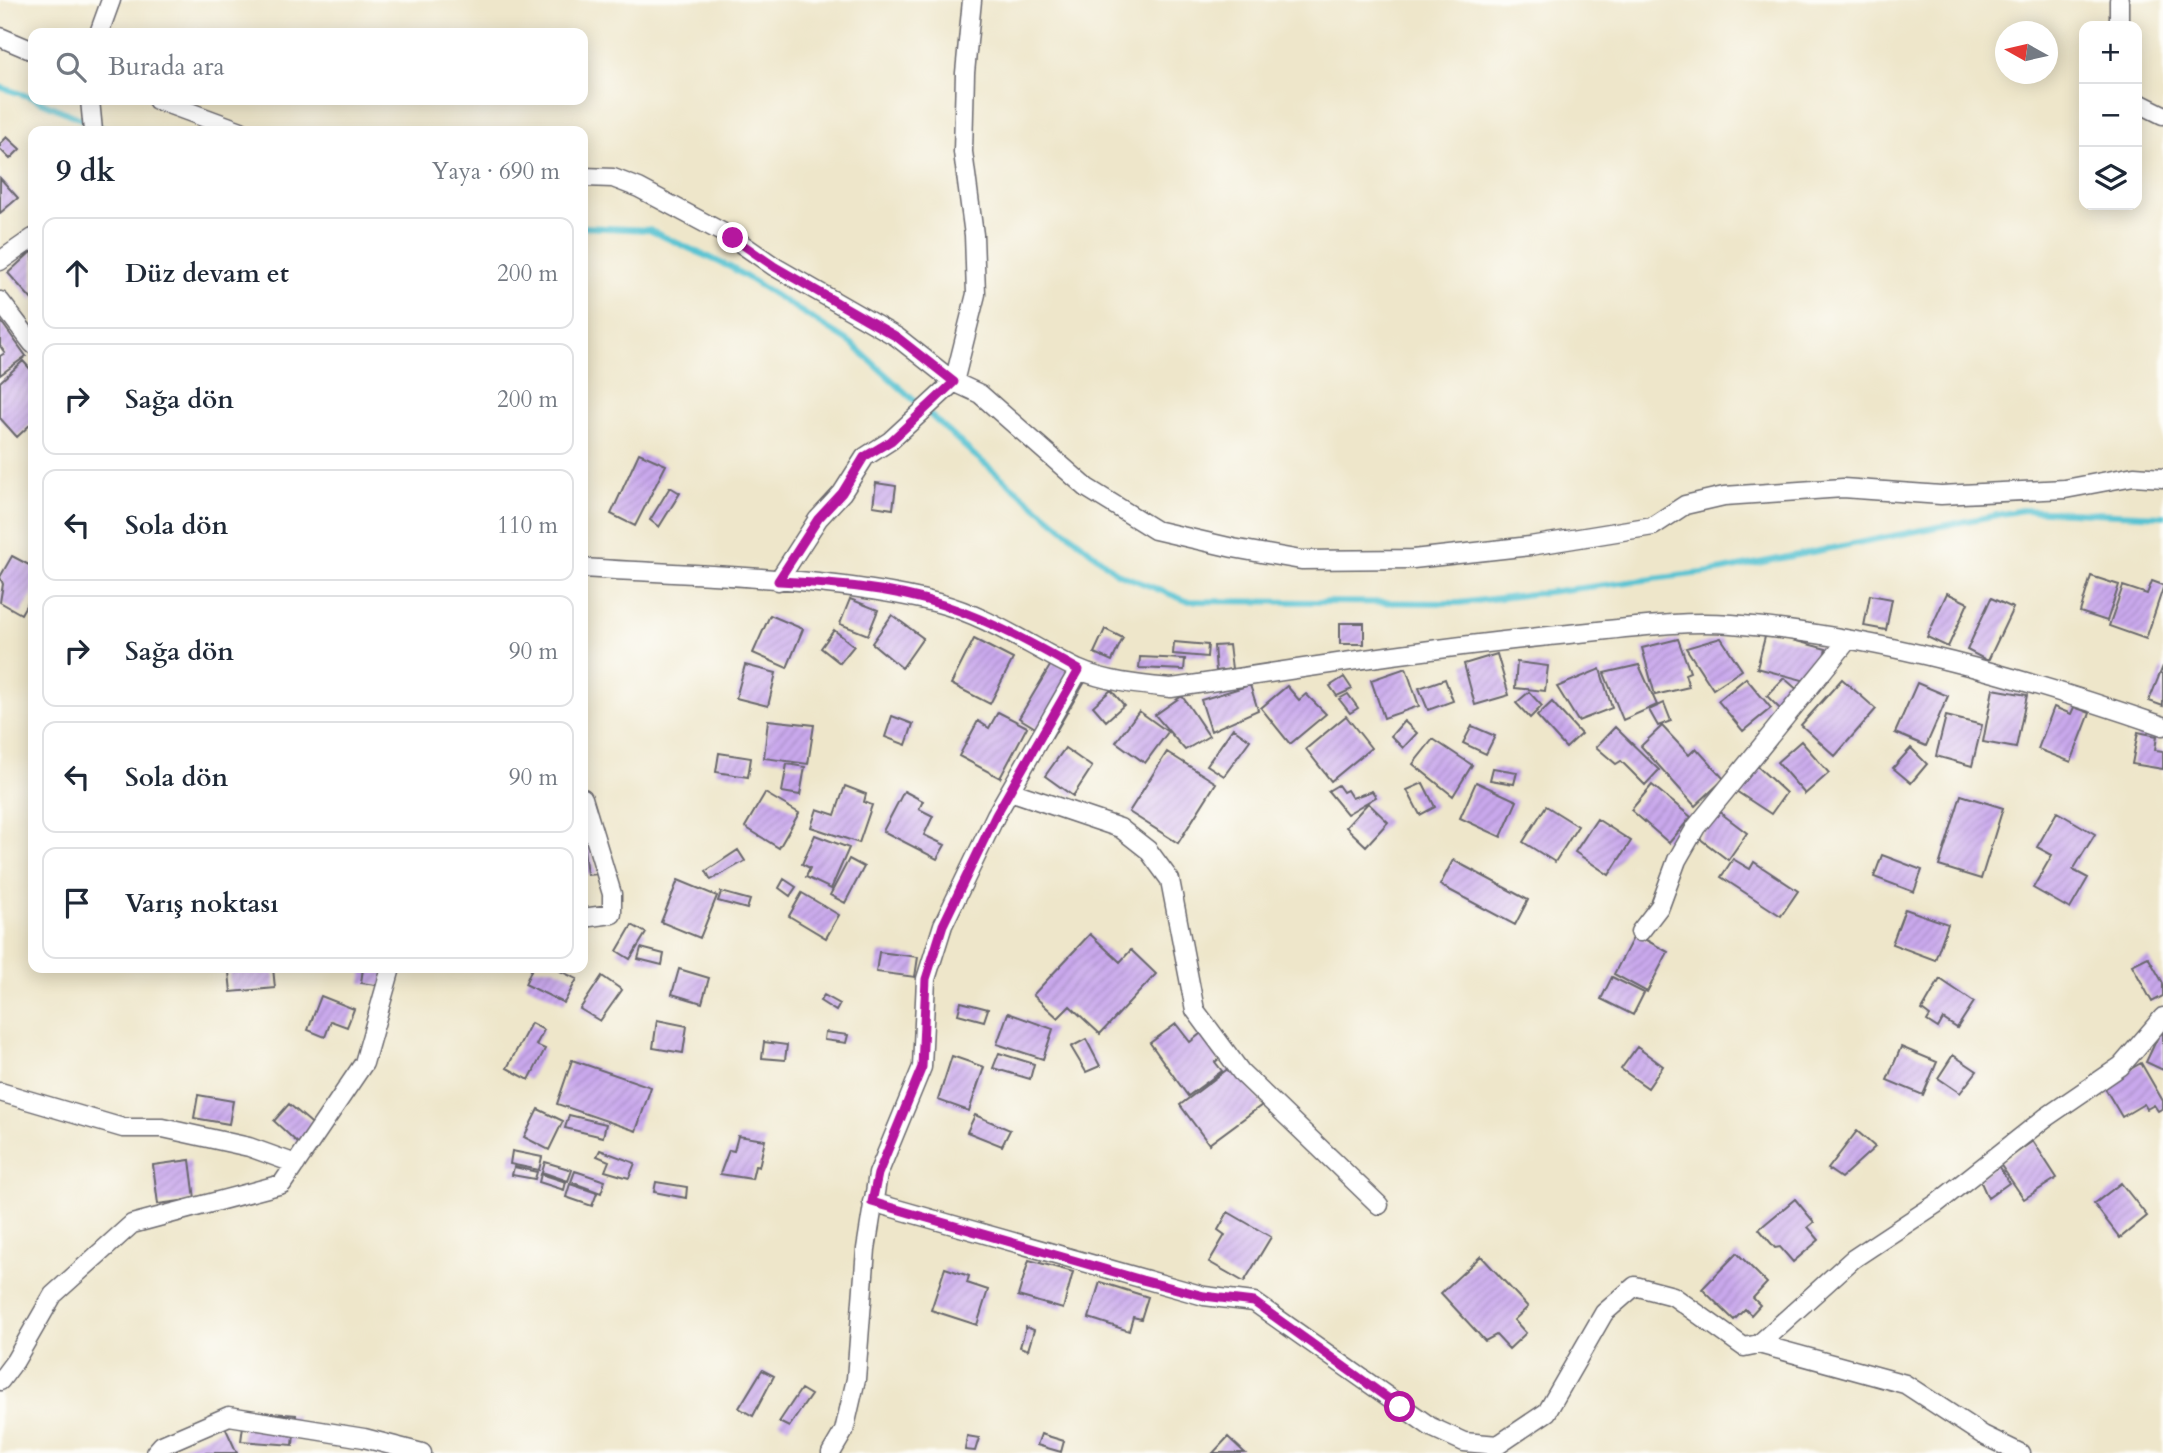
<!DOCTYPE html>
<html lang="tr">
<head>
<meta charset="utf-8">
<style>
	body { margin:0; font-family:Cardo,serif; background:#f2f2f3; color:#1f2937 }
	.controls { position:absolute; right:21px; top:21px; display:grid; overflow:hidden; border-radius:14px; box-shadow:0 4px 18px #0003 }
	.controls button { width:63px; height:63px; display:grid; place-items:center; padding:0; border:0; border-bottom:2px solid #e0e1e3; background:#fff; color:#1f2937; font:35px sans-serif }
	.compass { position:absolute; left:1995px; top:21px; width:63px; height:63px; border-radius:50%; background:#fff; box-shadow:0 4px 18px #0003; rotate:278deg }
	.stop { position:absolute; width:21px; height:21px; margin:-16px; border:5px solid #b5179e; border-radius:50%; background:#fff }
	.stop.end { background:#b5179e; border-color:#fff; box-shadow:0 2px 7px #0008 }
	.list { margin:0; padding:0; list-style:none }
	h2 { display:flex; justify-content:space-between; align-items:center; height:91px; margin:0; padding:0 28px; font-size:30px }
	h2 small { font-size:23px; font-weight:400; color:#747a83 }
	.list li { display:grid; grid-template-columns:46px 1fr auto; gap:21px; align-items:center; box-sizing:border-box; height:112px; margin:0 14px 14px; padding:0 14px; border:2px solid #e0e1e3; border-radius:14px }
	.list b { display:block; font-size:26px; white-space:nowrap }
	.list em { font-size:23px; font-style:normal; color:#747a83 }
	.icon { flex:none; width:38px; height:38px; fill:none; stroke:currentColor; stroke-width:2; stroke-linecap:round; stroke-linejoin:round }
	.map { position:relative; flex:none; width:2163px; height:1453px; overflow:hidden }
	.search { position:absolute; background:#fff; box-shadow:0 4px 18px #0003; left:28px; top:28px; width:560px; height:77px; display:flex; align-items:center; gap:18px; box-sizing:border-box; padding:0 24px; border-radius:14px; color:#747a83; font-size:26px }
	.panel { position:absolute; background:#fff; box-shadow:0 4px 18px #0003; left:28px; top:126px; width:560px; height:847px; border-radius:14px }
	.map>svg:first-child { display:block }
	.lines { fill:none; stroke-linecap:round; stroke-linejoin:round }
	.stream { stroke:#58c3d2; stroke-width:6 }
	.building { fill:url(#building-hatch) }
	.minor-casing { stroke:#69676d; stroke-width:21 }
	.minor { stroke:#fff; stroke-width:18 }
	.route { stroke:#b5179e; stroke-width:9 }
</style>
</head>
<body>
<div class="map">
<svg width="2163" height="1453" viewBox="0 0 2163 1453">
	<defs>
		<pattern id="building-hatch" width="6" height="6" patternUnits="userSpaceOnUse" patternTransform="scale(1.75)"><rect width="6" height="6" fill="#c9a8ec"/><path d="M-1 1l2-2M0 6l6-6M5 7l2-2" fill="none" stroke="#ac90cb"/></pattern>
	</defs>
	<rect width="100%" height="100%" fill="#fdfcf7"/>
	<filter id="ink" filterUnits="userSpaceOnUse"><feTurbulence type="fractalNoise" baseFrequency=".0143" numOctaves="2"/><feDisplacementMap in="SourceGraphic" scale="14" xChannelSelector="R" yChannelSelector="G"/><feConvolveMatrix kernelMatrix="1 2 1 2 8 2 1 2 1" color-interpolation-filters="sRGB"/></filter>
	<filter id="wash" filterUnits="userSpaceOnUse"><feTurbulence type="fractalNoise" baseFrequency=".00686" numOctaves="4" result="noise"/><feDisplacementMap in="SourceGraphic" scale="28" xChannelSelector="R" yChannelSelector="G"/><feGaussianBlur stdDeviation="1.57" result="paint"/><feColorMatrix in="noise" values="0 0 0 0 0 0 0 0 0 0 0 0 0 0 0 0 0 1.4 0 .05"/><feComposite in="paint" operator="in"/></filter>
	<g filter="url(#wash)">
		<rect width="100%" height="100%" fill="#eee6ca"/>
		<g class="lines">
			<path class="stream" d="M0 87 33 98
				M37 100 109 131
				M583 227 649 230 732 268 851 343 973 454 1117 573 1187 601 1459 603 1718 571 2022 510 2163 516"/>
		</g>
		<g id="blocks">
			<path class="building" d="M7 137 20 149 10 159 0 149V144Z
				M0 178 18 198 0 213Z
				M33 250V301L8 273Z
				M0 320 26 356 0 375V356L5 353 0 346Z
				M23 361 33 372V422L17 437 0 418V382Z
				M639 453 666 465 635 526 611 514Z
				M876 483 896 486 893 509 873 506Z
				M670 487 680 493 659 527 650 520Z
				M12 556 33 567V593L21 614 0 602 3 584 0 577Z
				M2091 576 2119 585 2107 621 2080 612Z
				M2152 581 2163 585V588L2146 639 2109 626 2123 586 2147 594Z
				M1947 593 1968 603 1948 647 1927 637Z
				M1870 595 1892 599 1886 630 1864 626Z
				M1991 598 2013 608 1988 661 1967 650Z
				M850 599 878 610 868 635 840 624Z
				M770 615 803 629 787 668 753 653Z
				M892 615 923 638 902 668 872 643Z
				M1340 623H1364V644H1340Z
				M1105 629 1123 638 1112 661 1094 653Z
				M834 630 854 646 840 663 821 648Z
				M1766 633 1826 649 1822 663 1806 681 1757 668Z
				M1721 638 1742 670 1713 689 1686 648Z
				M974 639 1013 659 990 704 951 684Z
				M1678 639 1690 672 1685 674 1689 687 1655 695 1642 648Z
				M1174 642 1208 645 1207 657 1173 654Z
				M1229 645 1232 669 1216 671 1214 646Z
				M1497 654 1509 695 1475 705 1464 664Z
				M1140 657 1185 659 1184 670 1139 668Z
				M1053 661 1086 680 1052 738 1019 718Z
				M1517 662 1548 666 1545 691 1515 688Z
				M745 665 776 673 768 706 736 698Z
				M1639 665 1657 705 1623 720 1604 673Z
				M2163 666V706L2149 701Z
				M1406 668 1419 706 1384 718 1371 680Z
				M1600 669 1612 708 1578 721 1557 687Z
				M1344 677 1352 689 1337 696 1330 686Z
				M1746 678 1771 708 1743 731 1718 701Z
				M1784 678 1800 692 1782 711 1767 696Z
				M1445 679 1453 701 1428 710 1419 688Z
				M1842 679 1876 709 1835 756 1801 725Z
				M1917 683 1948 696 1926 746 1895 733Z
				M1250 685 1258 710 1211 731 1201 700Z
				M1287 686 1299 700 1306 694 1326 714 1290 744 1261 708Z
				M1993 689 2027 695 2016 748 1983 742Z
				M1111 690 1124 705 1106 721 1093 706Z
				M1529 692 1542 706 1530 718 1516 703Z
				M1348 694 1358 708 1350 713 1339 699Z
				M1182 696 1209 736 1185 750 1155 715Z
				M1552 702 1581 734 1566 748 1537 716Z
				M1664 703 1671 721 1658 726 1649 710Z
				M2054 707 2071 714 2074 707 2090 713 2071 762 2038 749Z
				M1139 711 1168 732 1145 763 1116 742Z
				M998 712 1027 727 1000 778 959 756 978 721 989 728Z
				M892 716 913 724 906 745 885 737Z
				M1346 716 1371 748 1331 781 1306 749Z
				M1946 716 1982 725 1972 766 1936 756Z
				M768 720 814 725 808 764 764 758Z
				M1404 721 1417 733 1403 748 1391 736Z
				M1472 726 1495 736 1486 754 1463 743Z
				M1662 726 1689 755 1696 748 1724 779 1695 806 1641 746Z
				M1615 727 1659 770 1645 785 1621 761 1616 764 1596 747Z
				M1233 728 1250 740 1224 776 1207 765Z
				M2138 732 2157 736 2155 750 2163 751V769L2132 764Z
				M1433 739 1472 765 1453 796 1413 764Z
				M1801 741 1829 773 1805 794 1777 762Z
				M1065 748 1092 767 1073 796 1045 776Z
				M1911 748 1927 764 1911 783 1893 768Z
				M1167 752 1216 783 1178 843 1129 812Z
				M719 753 751 758 748 777 716 772Z
				M787 764 805 767 800 795 782 792Z
				M1756 765 1786 793 1771 814 1736 791Z
				M1493 768 1517 772 1514 784 1490 780Z
				M1476 782 1517 801 1501 837 1460 818Z
				M1423 783 1435 807 1420 815 1407 790Z
				M1338 785 1343 792 1347 790 1352 798 1372 791 1376 797 1347 814 1328 791Z
				M1652 785 1691 817 1669 843 1631 810Z
				M845 786 866 794 864 802 872 805 859 843 811 827 817 809 835 815Z
				M904 791 923 801 919 809 933 816 924 835 945 845 937 859 883 831Z
				M765 793 799 813 779 848 745 827Z
				M1961 795 2003 808 1981 879 1939 866Z
				M1368 803 1388 822 1366 846 1346 827Z
				M1546 806 1578 826 1555 862 1523 842Z
				M1718 811 1747 833 1728 860 1699 838Z
				M2057 812 2095 834 2073 870 2088 878 2070 909 2033 888 2052 855 2037 847Z
				M1597 819 1631 841 1609 875 1575 852Z
				M815 835 849 848 831 889 806 877 810 868 802 864Z
				M588 840 597 874 587 875 583 841Z
				M738 850 745 861 711 880 706 871Z
				M1882 855 1922 870 1914 892 1874 877Z
				M849 859 864 867 845 903 830 895Z
				M1733 859 1750 869 1754 862 1798 891 1781 916 1721 877Z
				M1453 860 1528 900 1515 925 1440 885Z
				M784 879 796 887 790 896 779 888Z
				M678 880 717 896 700 938 661 922Z
				M721 892 750 900 747 909 718 901Z
				M802 893 839 915 826 938 789 916Z
				M1905 909 1948 924 1935 960 1892 944Z
				M632 925 646 933 630 959 617 951Z
				M1090 934 1120 962 1131 950 1156 974 1100 1034 1070 1006 1058 1018 1033 995Z
				M1635 934 1668 952 1647 992 1614 974Z
				M641 948 664 954 662 965 638 959Z
				M879 952 918 957 915 977 876 972Z
				M2148 957 2163 983V996L2152 1002 2132 965Z
				M273 968 275 988 231 992 229 972Z
				M363 968 385 971 383 986 361 983Z
				M532 968H554L577 979 564 1003 525 984Z
				M679 969 709 978 702 1003 672 994Z
				M602 976 622 990 600 1021 580 1009Z
				M1612 977 1644 993 1633 1015 1601 999Z
				M1940 979 1974 1002 1957 1028 1943 1019 1938 1028 1927 1021 1930 1016 1922 1010Z
				M824 995 840 1004 836 1011 820 1001Z
				M321 996 354 1009 347 1027 331 1021 325 1037 308 1030Z
				M961 1002 988 1009 984 1021 958 1014Z
				M1008 1013 1053 1029 1043 1059 997 1044Z
				M657 1020 687 1026 683 1053 653 1048Z
				M531 1023 544 1030 536 1045 545 1049 529 1080 507 1068Z
				M1176 1024 1190 1042 1205 1030 1224 1055 1215 1062 1222 1071 1188 1096 1150 1043Z
				M2163 1026V1070L2146 1062Z
				M825 1032 848 1035 846 1043 824 1040Z
				M1086 1039 1100 1066 1086 1072 1071 1047Z
				M764 1042 787 1045 785 1060 762 1058Z
				M1637 1047 1663 1066 1648 1088 1621 1069Z
				M1901 1047 1937 1062 1923 1095 1887 1080Z
				M999 1053 1034 1064 1030 1079 993 1068Z
				M1953 1055 1977 1071 1960 1093 1938 1078Z
				M952 1056 984 1067 969 1111 938 1100Z
				M572 1060 651 1087 636 1131 557 1104Z
				M2141 1063 2163 1101V1108L2158 1111 2154 1105 2147 1109 2144 1104 2122 1117 2103 1085Z
				M1233 1065 1262 1105 1209 1144 1180 1105Z
				M198 1095 233 1101 229 1124 194 1118Z
				M289 1104 316 1127 300 1145 274 1121Z
				M538 1109 563 1121 549 1150 524 1137Z
				M569 1115 606 1124 603 1137 565 1128Z
				M975 1115 1010 1130 1002 1146 967 1132Z
				M1857 1131 1875 1147 1841 1178 1828 1169Z
				M738 1136 765 1140 759 1167 755 1166 752 1179 720 1174 729 1150 734 1151Z
				M2033 1141 2057 1178 2024 1199 2000 1164Z
				M600 1150 635 1163 629 1178 605 1171 609 1161 597 1156Z
				M512 1151 542 1157 539 1170 510 1164Z
				M190 1160 195 1199 158 1204 153 1165Z
				M545 1162 572 1170 568 1181 542 1172Z
				M1997 1164 2009 1183 1988 1198 1979 1178Z
				M514 1167 537 1172 535 1179 512 1175Z
				M575 1171 605 1181 601 1193 571 1182Z
				M541 1174 566 1182 564 1190 539 1182Z
				M656 1182 687 1187 686 1198 654 1192Z
				M2121 1183 2147 1216 2120 1238 2094 1204Z
				M570 1184 597 1193 592 1206 566 1197Z
				M1795 1199 1814 1222 1808 1227 1819 1240 1793 1262 1780 1247 1775 1248 1759 1229Z
				M1228 1212 1271 1237 1244 1282 1209 1262 1225 1235 1218 1230Z
				M1737 1253 1767 1283 1753 1298 1760 1305 1751 1315 1745 1309 1734 1320 1702 1289Z
				M1481 1256 1528 1307 1514 1320 1526 1333 1509 1349 1496 1335 1485 1341 1441 1293Z
				M1029 1260 1073 1272 1063 1309 1018 1296Z
				M945 1268 969 1276 967 1283 988 1290 977 1325 931 1310Z
				M1100 1282 1148 1297 1141 1319 1133 1317 1129 1331 1089 1318Z
				M1026 1327 1034 1330 1028 1350 1020 1347Z
				M762 1370 774 1376 753 1416 739 1408Z
				M801 1389 811 1395 789 1427 779 1422Z
				M245 1411 296 1415 293 1445 241 1441Z
				M225 1427 237 1453H177L176 1449Z
				M1041 1434 1064 1441 1061 1452 1037 1445Z
				M967 1436 979 1438 975 1451 965 1450Z
				M1228 1437 1245 1453H1213Z"/>
		</g>
	</g>
	<g filter="url(#ink)">
		<use href="#blocks" fill-opacity="0" stroke="#69676d" stroke-width="2"/>
		<g class="lines">
			<g class="minor-casing">
				<path id="minor" d="M2119 0V26
					M99 33 111 0
					M0 37 33 51
					M90 100 93 131
					M157 100 241 131
					M2137 102 2163 115
					M583 177 613 178 639 188 733 238 775 267 897 337 954 382 980 394 1087 488 1155 530 1233 548 1301 560 1413 559 1530 546 1653 526 1685 505 1724 496 1843 488 1941 495 2065 489 2134 476 2163 478
					M0 261 33 238
					M0 301 33 344
					M583 568C701 576 823 575 938 603 988 616 1031 647 1077 669 1106 682 1140 685 1171 688 1303 668 1435 647 1569 634 1622 629 1678 620 1732 624 1880 636 2024 678 2163 726
					M778 581 818 519 842 493 865 457 890 441 954 382 976 294 974 235 963 152 965 73 972 0
					M1010 791 1120 828 1148 850 1170 880 1195 1010 1241 1072 1379 1205
					M583 798 612 894V914L583 918
					M1640 932 1660 906 1677 860 1696 827 1848 640
					M0 1092 123 1128H163L249 1147 296 1164
					M872 1202 1204 1296 1254 1302 1431 1427 1464 1442 1498 1445 1547 1412 1604 1313 1635 1286 1673 1296 1744 1347 1759 1344 1853 1259 1936 1204 2045 1118 2121 1066 2163 1017
					M1759 1344 1905 1384 1983 1435 2020 1453
					M0 1381 15 1361 53 1295 132 1224 282 1184 364 1063 391 968
					M155 1453 162 1445 229 1416 364 1438 422 1453
					M831 1453 844 1431 856 1379 866 1249 878 1174 922 1067 926 979 943 925 996 815 1079 670"/>
			</g>
			<use href="#minor" class="minor"/>
		</g>
	</g>
	<g class="lines" filter="url(#ink)">
		<path class="route" d="M733 238 775 267 897 337 954 382 891 441 864 457 842 493 818 519 778 581C833 584 890 587 943 605 991 621 1035 645 1079 670L996 815 943 925 926 979 922 1067 878 1174 872 1202 1142 1280 1204 1296 1254 1302 1400 1407"/>
	</g>
</svg>
<div class="controls">
<button>+</button>
<button>−</button>
<button><svg class="icon" aria-label="layers" viewBox="0 0 24 24"><path d="M12 4l9 5-9 5-9-5zM3 14l9 5 9-5"/></svg></button>
</div>
<svg class="compass" viewBox="-18 -18 36 36"><path d="M0-13l5 13h-10z" fill="#e53935"/><path d="M0 13l5-13h-10z" fill="#747a83"/></svg>
<div class="stop" style="left:1400px;top:1407px"></div>
<div class="stop end" style="left:733px;top:238px"></div>
<div class="search"><svg class="icon" aria-label="search" viewBox="0 0 24 24"><circle cx="10" cy="10" r="6"/><path d="M15 15l6 6"/></svg>Burada ara</div>
<section class="panel">
<h2>9 dk<small>Yaya · 690 m</small></h2>
<ul class="list">
<li><svg class="icon" aria-label="ahead" viewBox="0 0 24 24"><path d="M12 20V5M6 11l6-6 6 6"/></svg><div><b>Düz devam et</b></div><em>200 m</em></li>
<li><svg class="icon" aria-label="right" viewBox="0 0 24 24"><path d="M7 20v-9h11M14 6l5 5-5 5"/></svg><div><b>Sağa dön</b></div><em>200 m</em></li>
<li><svg class="icon" aria-label="left" viewBox="0 0 24 24"><path d="M17 20v-9H6M10 6l-5 5 5 5"/></svg><div><b>Sola dön</b></div><em>110 m</em></li>
<li><svg class="icon" aria-label="right" viewBox="0 0 24 24"><path d="M7 20v-9h11M14 6l5 5-5 5"/></svg><div><b>Sağa dön</b></div><em>90 m</em></li>
<li><svg class="icon" aria-label="left" viewBox="0 0 24 24"><path d="M17 20v-9H6M10 6l-5 5 5 5"/></svg><div><b>Sola dön</b></div><em>90 m</em></li>
<li><svg class="icon" aria-label="arrive" viewBox="0 0 24 24"><path d="M6 21V4h12l-3 4 3 4H6"/></svg><div><b>Varış noktası</b></div></li>
</ul>
</section>
</div>
</body>
</html>
